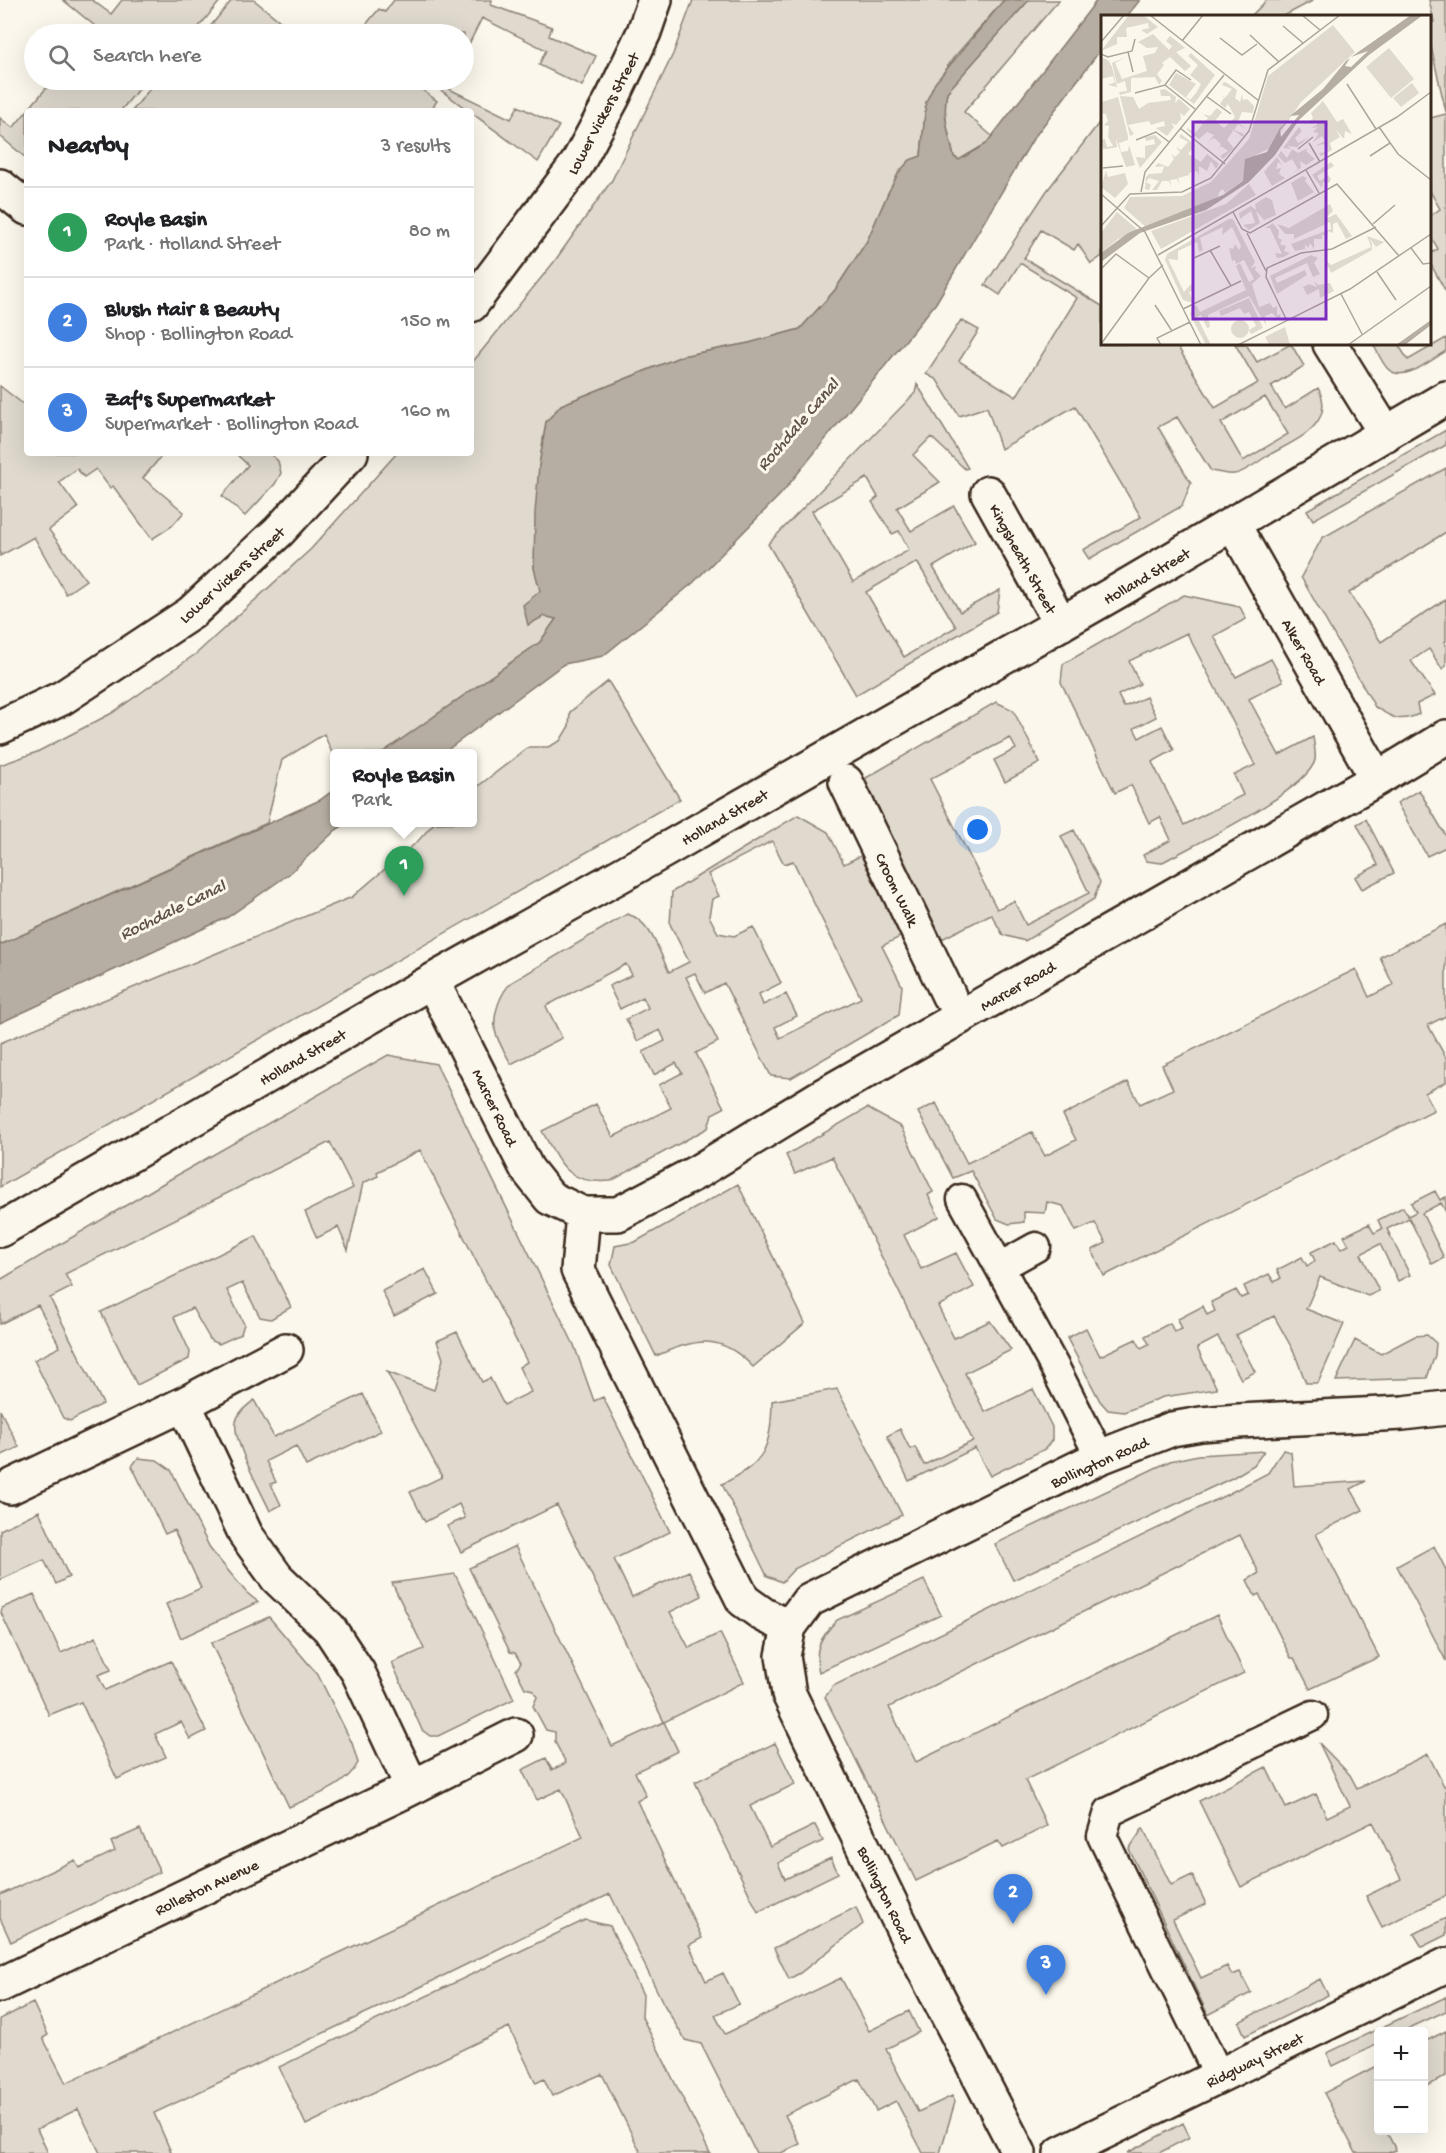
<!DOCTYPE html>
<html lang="en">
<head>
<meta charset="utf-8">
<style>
	body { margin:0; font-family:"Gochi Hand",sans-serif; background:#f6f6f6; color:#202124 }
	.controls { position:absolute; right:18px; bottom:18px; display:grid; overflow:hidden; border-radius:6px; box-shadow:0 6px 24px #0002 }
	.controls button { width:54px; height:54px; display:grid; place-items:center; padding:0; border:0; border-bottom:2px solid #e0e0e0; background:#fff; color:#202124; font:30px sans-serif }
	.you { position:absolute; left:978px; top:830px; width:21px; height:21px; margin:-15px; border:4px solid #fff; border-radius:50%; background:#1a73e8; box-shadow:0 0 0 9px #1a73e833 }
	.badge { display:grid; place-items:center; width:39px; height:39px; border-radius:50%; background:#c8321e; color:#fff; font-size:20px; font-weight:700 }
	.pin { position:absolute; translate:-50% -50px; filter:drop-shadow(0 2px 3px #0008) }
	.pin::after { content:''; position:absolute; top:32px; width:21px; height:18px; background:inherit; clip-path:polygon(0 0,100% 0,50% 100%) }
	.popup { position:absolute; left:330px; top:749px; width:147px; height:78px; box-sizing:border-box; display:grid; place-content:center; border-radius:6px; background:#fff; filter:drop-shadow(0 2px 4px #0005); font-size:20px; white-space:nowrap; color:#757577 }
	.popup b { font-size:22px; color:#202124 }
	.popup::after { content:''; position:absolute; left:50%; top:100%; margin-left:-12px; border:12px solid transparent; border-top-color:#fff }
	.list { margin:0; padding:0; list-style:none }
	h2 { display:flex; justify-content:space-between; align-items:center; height:78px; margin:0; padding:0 24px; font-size:26px }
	h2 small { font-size:20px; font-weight:400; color:#757577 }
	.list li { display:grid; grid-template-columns:39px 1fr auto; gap:18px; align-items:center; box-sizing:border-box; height:90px; padding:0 24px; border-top:2px solid #e0e0e0 }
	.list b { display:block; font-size:22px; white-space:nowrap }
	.list p { margin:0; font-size:20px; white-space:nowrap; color:#757577 }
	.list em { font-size:20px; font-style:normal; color:#757577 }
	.icon { flex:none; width:33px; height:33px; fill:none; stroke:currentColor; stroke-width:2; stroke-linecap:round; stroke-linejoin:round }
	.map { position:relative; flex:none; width:1446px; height:2153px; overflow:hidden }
	.search { position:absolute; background:#fff; box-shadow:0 6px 24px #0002; left:24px; top:24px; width:450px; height:66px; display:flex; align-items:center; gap:15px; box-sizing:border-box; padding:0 21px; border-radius:33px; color:#757577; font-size:22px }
	.panel { position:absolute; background:#fff; box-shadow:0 6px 24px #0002; left:24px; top:108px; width:450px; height:348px; border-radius:6px }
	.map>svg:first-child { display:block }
	.green { fill:#dfd9ce; stroke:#8d8276; stroke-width:1.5; fill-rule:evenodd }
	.water { fill:#b6aea2; stroke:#85796d; stroke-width:1.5 }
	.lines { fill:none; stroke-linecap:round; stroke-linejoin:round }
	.service-casing { stroke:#3b2a1e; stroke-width:33 }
	.pedestrian-casing { stroke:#3b2a1e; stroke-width:38 }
	.minor-casing { stroke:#3b2a1e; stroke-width:38 }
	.service { stroke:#fbf7ec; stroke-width:28 }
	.pedestrian { stroke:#fbf7ec; stroke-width:33 }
	.minor { stroke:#fbf7ec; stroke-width:33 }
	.labels { text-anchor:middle; stroke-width:6; stroke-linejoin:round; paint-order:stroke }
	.street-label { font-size:16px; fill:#3b2a1e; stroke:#fbf7ec }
	.water-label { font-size:18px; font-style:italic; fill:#605246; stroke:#fbf7ec }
	.inset-road { fill:none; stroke:#aea59a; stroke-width:1.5 }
	.view { fill:#7b2cbf; fill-opacity:0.15; stroke:#7b2cbf; stroke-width:3 }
	.inset-edge { fill:none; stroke:#3b2a1e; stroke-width:3 }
</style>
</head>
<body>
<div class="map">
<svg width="1446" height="2153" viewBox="0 0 1446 2153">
	<rect width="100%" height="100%" fill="#fbf7ec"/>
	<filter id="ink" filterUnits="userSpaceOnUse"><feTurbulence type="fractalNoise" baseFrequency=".0167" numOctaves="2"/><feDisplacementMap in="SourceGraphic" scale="12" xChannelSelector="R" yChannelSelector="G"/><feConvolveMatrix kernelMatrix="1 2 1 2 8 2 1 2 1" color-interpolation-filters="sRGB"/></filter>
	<g filter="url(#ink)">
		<path class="green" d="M63 0H92L111 14 122 0H221L193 34H105Z
			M232 0H254L296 34H204Z
			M394 0H492L491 5 552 27 549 36 596 56 582 86 539 65 546 50 482 18 464 54V34H358L379 9 385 12Z
			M693 0H1004L950 62 926 102 921 156 889 191 867 241 835 290 800 329 749 343 682 356 561 405 546 422 539 466 534 568 541 591 544 616 556 619 540 642 382 753 335 754V760L324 734 282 760 267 823 0 945V765L37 752 112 713 197 653 311 549 397 453H471V364L554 262 612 180 673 54Z
			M1029 0H1059L964 112 992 136 986 144 959 160 954 157C949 134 942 116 947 92Z
			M1267 0H1314L1284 16H1255L1253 14Z
			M1429 0H1446V112L1430 43V23L1434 22Z
			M53 80H146L122 109 124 111H27Z
			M157 80H409L437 101 430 111H132Z
			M427 80H451L447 88 511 119 518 106 559 126 538 162Z
			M27 111V159L0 136V118L13 128Z
			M1446 114V292L1430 263V254L1438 249 1430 235V216L1440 209 1430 191V118Z
			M1102 119V256L1091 264 1078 244 1074 250 1041 230 1024 258 1102 306V344H1176L1215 408 1258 383 1235 344H1246L1257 362 1291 344 1304 366 1271 386 1285 409 1318 388C1338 425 1292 442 1267 456 1258 462 1244 473 1234 474 1227 475 1218 472 1211 471L1177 417 1158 427 1191 483 1182 506 1089 559 1083 550 1141 517 1075 406 1001 449 987 407 959 416 937 380 926 374 961 320 979 330 959 361 1016 397 1077 298 1020 263 1000 295 985 285 1046 192ZM1265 397 1288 434 1243 461 1221 423Z
			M1446 338V351C1432 359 1402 385 1387 368 1381 361 1377 351 1373 344H1398L1408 360Z
			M917 384 968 468 965 469 931 437 913 455 940 482 897 508 911 531 954 506 975 542 933 567 960 612 1000 590 997 612 856 695 768 544 915 393ZM867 478 878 497 872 502 892 534 899 531 909 550 853 582 812 511ZM917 562 956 627 904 657 866 592Z
			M0 386 27 407V453H164L143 478 184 512 172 526 152 539 113 486 110 488 96 469 84 477 77 469 59 482 78 508 49 530 86 580 66 594 34 537 0 556Z
			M1446 430V445L1313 520 1307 510Z
			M235 453H269L278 461 281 473 275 484 245 516 222 496 248 465Z
			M1446 468V532L1349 593 1381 642 1446 599V641L1444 642 1446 645V666L1442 669 1429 649 1411 661 1435 695 1417 704 1419 714C1399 723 1393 718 1375 707L1301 577 1322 538Z
			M1184 595 1240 607 1246 619 1214 636 1236 677 1271 659 1283 681 1249 699 1279 755 1313 737C1314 744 1316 753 1315 760 1307 792 1191 846 1161 863L1146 861 1143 855 1171 840 1160 817 1149 823 1131 785 1115 793 1061 682 1063 664ZM1187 633 1255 765 1234 775 1243 795 1184 825 1152 762 1174 750 1162 726 1139 738 1134 728 1156 717 1146 697 1124 707 1118 695 1140 684 1129 661Z
			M608 681 680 799 0 1187V1043L352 897 418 841 434 823 473 822V790L529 747H548L560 741 569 726 570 712Z
			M996 702 1013 710 1040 763 1005 782 994 760 1016 749 1010 738 930 779 997 909 1014 901 1026 925 1089 893 1061 836 1074 830 1100 882 1094 899 1025 941 1003 935 991 914 938 941 867 799 866 778Z
			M1419 790 1446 836V847L1427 856 1397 803Z
			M798 815 828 832 844 864 864 854 904 935 882 946 902 986 899 1015 791 1078 771 1076 724 983 705 993 695 973 686 977 718 1042 696 1053 724 1108 712 1114 708 1128 611 1181C568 1185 561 1165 542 1131L596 1104 613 1137 671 1108 659 1085 682 1073 676 1063 654 1075 643 1052 665 1041 660 1030 637 1041 626 1019 648 1008 643 997 620 1009 609 986 632 975 626 964 546 1006 562 1038 511 1064C506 1054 497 1041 495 1030 493 1014 500 993 512 982L627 914C651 920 659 952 669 972L689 962 670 924 672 892ZM772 841 784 864 793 861 861 998 780 1038 775 1027 797 1016 786 994 763 1005 759 994 781 983 753 927 734 936 718 933 709 916 712 899 719 896 708 874Z
			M1366 819 1394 873 1362 889 1355 877 1378 865 1357 824Z
			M1446 924V1016L1428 1025 1446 1058V1082L1425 1093 1434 1110 1104 1276 1092 1250 1106 1243 1095 1223 1076 1231 1063 1206 1047 1202 1045 1213 1024 1212V1222L1009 1224 997 1219 971 1171 953 1178 918 1112 936 1103 967 1163 1032 1132 1045 1156 1076 1140 1063 1115 1128 1082 1140 1104 1173 1089 1162 1065 1356 969 1369 997 1393 985 1380 957Z
			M388 1055 436 1064 574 1345 594 1401 603 1397 670 1532 614 1559 632 1597 689 1571 702 1596 670 1612 689 1648 720 1633 744 1682 664 1722 678 1751 635 1772 646 1796 637 1801 702 1938 689 1945 706 1981 723 1973 739 2004 715 2015 725 2034 841 1978 869 2031 909 2011 919 2032 886 2049 918 2112 952 2096 955 2102 940 2153H923L896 2101 876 2111 859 2079 785 2115 800 2144 781 2153H756L701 2044 685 2040 663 2003 610 1894 400 1997 154 2113 171 2152 168 2153H100L78 2109 37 2129 48 2153H0V2019L33 2003 48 2035 43 2038 66 2083 583 1837 561 1789 537 1800 522 1770 546 1758 552 1770 566 1763 555 1742V1732L546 1730 533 1706 537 1697 533 1690 525 1688 516 1670 521 1663 515 1653 510 1652 469 1568 515 1546 612 1746 664 1722 557 1505 461 1552 447 1526 465 1518 459 1504 425 1522 410 1492 442 1477 387 1372 434 1390 443 1359 437 1341 457 1332 482 1382 490 1378 504 1405 531 1392 519 1367 527 1362 420 1150 377 1172 378 1176 363 1183 348 1250 338 1227 317 1238 305 1212 353 1188 330 1142 65 1274 72 1287 50 1298 103 1404 70 1421 63 1418 34 1360 60 1347 38 1305 0 1324V1280L167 1181Z
			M867 1108 901 1127 933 1192 928 1195 939 1217 904 1235 921 1269 956 1253 974 1287 938 1306 954 1338 990 1321 1011 1350 965 1373 985 1412 1033 1389 1052 1427V1440L1045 1449 990 1476 975 1448 909 1481 887 1436 900 1429 910 1449 915 1447 924 1465 973 1441 832 1157 795 1174 786 1155Z
			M738 1184 805 1323 753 1367C721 1333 695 1338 656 1356L611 1265 615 1246 635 1242Z
			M1435 1191 1440 1200 1446 1197V1212L1441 1203 1422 1213 1444 1258 1432 1264 1409 1218 1387 1229 1410 1275 1398 1281 1380 1244 1361 1254 1379 1291 1368 1296 1320 1277 1306 1309 1344 1324 1318 1383H1306L1294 1352 1274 1316 1236 1335 1255 1372 1241 1379 1218 1337 1197 1348 1217 1389 1163 1397 1124 1412 1108 1410 1100 1401 1067 1338 1086 1328 1100 1356 1136 1339 1141 1348 1149 1344 1145 1336 1170 1323 1174 1332 1182 1329 1178 1319 1203 1306 1207 1315 1215 1311 1211 1302 1236 1290 1241 1298 1248 1295 1244 1286 1269 1274 1274 1282 1281 1278 1277 1270 1302 1257 1307 1266 1315 1261 1311 1252 1336 1240 1341 1249 1349 1245 1344 1236 1369 1224 1374 1233 1382 1229 1378 1220 1403 1207 1408 1216 1416 1212 1411 1203Z
			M256 1236 291 1307 271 1319 260 1317 242 1283 227 1290 244 1324 241 1334 219 1344 211 1341 192 1308 174 1317 190 1352 189 1359 137 1385 101 1312Z
			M425 1269 438 1294 394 1316 382 1291Z
			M1427 1335 1436 1343 1435 1355 1427 1378 1336 1381 1355 1340 1381 1354 1415 1336Z
			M837 1389 902 1515 794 1569 782 1582 767 1576 722 1484C765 1463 771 1448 772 1401Z
			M363 1394 381 1431 306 1466 296 1446 266 1461 276 1482 271 1484 281 1505 270 1511C261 1491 232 1440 236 1422 238 1412 247 1406 254 1400L274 1437Z
			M0 1410 19 1447 0 1456Z
			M1283 1450 1291 1452 1294 1486 1366 1481 1351 1489 1363 1510 1316 1534 1379 1657 1310 1689 1294 1658H1291L1259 1594 1255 1596 1247 1580 1259 1573 1240 1535 889 1707 916 1762 1217 1615 1244 1673 1025 1780 1047 1826 1003 1848 998 1841 916 1881 825 1697 833 1686 1226 1495 1268 1473Z
			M1264 1451 1254 1465 1232 1478 1013 1580 995 1544 1170 1461 1198 1455Z
			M138 1458 157 1460 171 1470 211 1550 246 1592 258 1602 181 1638 166 1604 201 1588 174 1530 165 1534 132 1466Z
			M39 1511 69 1577 56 1584 44 1560 0 1580V1530Z
			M1434 1546 1446 1570V1661L1397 1566Z
			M455 1574 514 1699 438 1736H430L422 1730 392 1663 424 1649 392 1583Z
			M924 1580 941 1615 819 1672C813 1648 821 1637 837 1620Z
			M34 1594 61 1653 96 1637 111 1670 98 1675 105 1690 171 1661 206 1731 190 1739 181 1722 155 1734 166 1757 117 1779 81 1702 49 1715 1 1613 2 1608Z
			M269 1617 318 1675 352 1743 358 1763C345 1788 313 1796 289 1807L211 1643Z
			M775 1743 795 1784 750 1806 770 1847 815 1825 823 1841 778 1863 785 1879 831 1858 838 1873 758 1912 695 1782Z
			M1319 1743 1350 1775 1357 1788 1428 1754 1444 1786H1446V1896L1382 1927 1366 1896 1401 1879 1373 1822 1241 1887 1199 1801 1266 1767 1286 1808 1316 1794 1327 1817 1350 1806Z
			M1143 1828 1171 1885 1192 1875 1206 1904 1173 1920 1201 1978 1227 1966 1232 1975 1240 1972 1251 1993 1208 2015 1129 1849Z
			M140 1829 160 1872 11 1942 0 1918V1895L75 1860 79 1868 115 1851 111 1842Z
			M856 1907 863 1924 800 1973 789 1979 774 1948Z
			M1446 1918V1935L1422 1947 1414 1934Z
			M585 1920 610 1926 643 1995 642 2017 710 2153H641L602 2074 552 2096 544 2079 536 2083 509 2027 306 2125 279 2067Z
			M1320 1979 1328 1995 1245 2036 1239 2022Z
			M1446 1997V2011L1403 2031 1378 2032V2044L1333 2066 1327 2053Z
			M1446 2031V2076L1424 2088V2042Z
			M1378 2065V2111L1377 2112 1378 2130 1386 2131 1396 2150 1388 2153H1356L1324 2093Z
			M1183 2123 1190 2137 1159 2153H1127Z"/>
		<path class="water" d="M1004 0H1029L947 92C942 116 949 134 954 157L959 160 986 144 1097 0H1140L1127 16H1102V48L1033 139 936 303 781 494 693 583 603 656 564 664 443 753H382L540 642 556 619 544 616 528 625 523 605 540 591 534 568 535 513 539 466 546 422 561 405 682 356 749 343 800 329 835 290 867 241 889 191 899 172 910 160 921 156 926 102 935 83Z
			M335 789V822L347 823 336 830 289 874 228 917 0 1023V945L320 800Z"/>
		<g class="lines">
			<g class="service-casing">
				<path id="service" d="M962 1199 1054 1366 1100 1457
					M1000 1267 1036 1247
					M1219 2076 1102 1836 1109 1812 1313 1715"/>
			</g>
			<g class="pedestrian-casing">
				<path id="pedestrian" d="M846 782 949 996"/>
			</g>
			<g class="minor-casing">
				<path id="minor" d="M0 186 27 208
					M471 305 577 164 613 97 644 32 655 0
					M1330 344 1386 434
					M988 493 1061 624
					M1233 524 1377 779
					M0 727 62 698 191 613 279 531 351 453
					M432 981 527 1169 550 1198 583 1214H618L699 1171 822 1096 1377 779 1446 737
					M583 1214 578 1270 743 1600 764 1615 789 1627
					M0 1230 432 981 637 866 1118 591 1446 398
					M184 1404 246 1535 277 1578 329 1628 358 1672 412 1787
					M10 1487 184 1404 286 1350
					M0 1985 403 1792 516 1735
					M1019 2153 906 1935 789 1694 783 1656 789 1627 809 1600 1100 1457 1172 1429 1201 1424 1239 1421 1403 1413 1446 1408
					M1061 2153 1446 1965"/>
			</g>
			<use href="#service" class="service"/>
			<use href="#pedestrian" class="pedestrian"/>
			<use href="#minor" class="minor"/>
		</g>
	</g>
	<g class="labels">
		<g class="street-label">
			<text transform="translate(602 113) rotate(-62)" y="6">Lower Vickers Street</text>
			<text transform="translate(1024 558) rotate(61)" y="6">Kingsheath Street</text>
			<text transform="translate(231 574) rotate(-42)" y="6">Lower Vickers Street</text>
			<text transform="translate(1146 575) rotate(-30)" y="6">Holland Street</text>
			<text transform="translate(1305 651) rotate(60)" y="6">Alker Road</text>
			<text transform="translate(724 816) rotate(-30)" y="6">Holland Street</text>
			<text transform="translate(898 889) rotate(64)" y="6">Croom Walk</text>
			<text transform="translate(1017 985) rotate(-30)" y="6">Marcer Road</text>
			<text transform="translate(302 1056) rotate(-30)" y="6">Holland Street</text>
			<text transform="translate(496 1107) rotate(64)" y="6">Marcer Road</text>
			<text transform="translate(1099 1461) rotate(-24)" y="6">Bollington Road</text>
			<text transform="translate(206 1886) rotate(-25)" y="6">Rolleston Avenue</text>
			<text transform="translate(886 1894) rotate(64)" y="6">Bollington Road</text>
			<text transform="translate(1254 2059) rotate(-26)" y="6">Ridgway Street</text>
		</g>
		<g class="water-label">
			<text transform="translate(797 424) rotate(-49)" y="6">Rochdale Canal</text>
			<text transform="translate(172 909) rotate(-26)" y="6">Rochdale Canal</text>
		</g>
	</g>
	<g transform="translate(1101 15)">
		<rect width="330" height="330" fill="#fbf7ec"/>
		<path d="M28 0H42L57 12 46 19 40 15 48 13 47 8 25 13 26 22H16V29L0 36ZM232 10 254 37 200 87 169 133 155 140 142 166 124 178 122 174 118 177 117 182 45 212 23 193 29 182 81 181 110 167 148 124 167 61ZM52 19 68 35 71 31 65 26 69 21 78 28 84 33 75 37 90 51 84 56 69 42 61 48 63 50 56 59 61 66 58 70 54 62 30 63V77L19 80 18 77 26 76 24 66 16 69 11 48 25 42 14 48 21 64 46 56 42 41 54 38 57 32 46 33 37 27ZM288 33 313 64 290 83 265 52ZM90 38 114 60 93 89 68 70 75 58 95 69 85 82 89 85 95 78 100 69 89 60 97 50 87 41ZM0 42 7 45 11 52 16 72 7 70 14 67 12 61 0 64ZM123 67 126 68 136 75 134 83 139 87 141 79 142 85 146 84 153 91 152 98 141 97 137 107 146 115 137 109 133 115 143 119 142 122 129 113 132 116 126 125 133 133 122 144 119 141 127 136 120 131 117 134 120 129 113 123 108 126 113 120 106 117 98 124 86 115V113L94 118 101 110 98 104 103 108 107 103 102 99 109 101 116 93 121 97 114 106 123 113 134 102 127 89 124 93 119 89 123 83 119 79 124 83 131 74 121 70ZM311 68 318 78 300 92 292 83ZM64 74 75 82 74 88 78 84 89 94 83 101 79 98 80 104 75 110 70 108 73 112 66 121 55 113 64 111 63 106 50 110 48 106 27 110 33 119 29 121 19 81 32 82 38 94 47 88 70 85 69 81H60L59 75ZM17 82 27 121V125L18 128 20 137 27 136 28 130 34 150 25 152 15 124 16 132 6 134H2L0 125 4 124 6 132 12 131 7 122 8 111 3 110 7 106 5 99 0 98 1 87ZM222 86 236 107 242 104 251 119 244 116 243 124 235 115 239 122 229 128 231 135 220 141 218 138 226 137 223 129 214 131 224 126 221 121 212 127 218 118 212 117 217 112 210 113 216 110V106L207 108 212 103 210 98ZM198 112 201 116 194 123 197 128 208 122 196 132 186 131 197 138 207 133 205 136 214 144 205 150 199 146 200 153 192 158 197 154 191 144 184 148 177 141 180 136 186 143 191 134 182 133ZM80 119 94 130 87 139 100 147 106 139 118 149 115 154 110 146 106 156 98 151V161L96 156 88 158 90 166 88 160 77 163 79 170 76 164 69 165 70 172 68 166H61L56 175H51L58 166 48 163 45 167 50 170 48 175 44 174 45 162 48 159 61 158 63 151 54 152 57 148 67 152 73 144 70 139 74 142 79 137 75 132 80 135 87 127 78 122ZM54 120 61 127 39 153 33 137 35 142 44 143V131L54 129 53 124 45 126 44 122ZM176 142 181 150 177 147 175 154 180 153 178 159 184 163 171 171 163 157ZM230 147 233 151 216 161 219 166 227 160 230 164 228 168 222 167 221 173 211 160ZM5 156 7 162 24 158 27 169 14 183 0 172ZM201 161 206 163 204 166 213 177 197 186 190 168ZM148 169 155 180 60 234 50 216 125 189ZM165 182 171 185 175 200 163 205 155 196 159 208 148 215 142 210 154 208 150 196 139 204 138 198 150 191 155 195 154 189ZM229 189 232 196 224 204 235 199 251 221 245 224 236 207 232 209V218L227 216 226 221 224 217 225 222 221 219V224H213V234L209 228 207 233 204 229V234L194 236 190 229 230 214 229 207 193 224V219H184L176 209 188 213ZM16 197 37 215 17 224 0 238V218ZM128 204H132L154 247 150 253 155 251 154 255 160 261 151 269 158 292 169 288 172 293 176 291V300L180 299 178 305 171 298 164 301 165 310 148 281 107 300 109 312 106 313 100 300 96 302 110 330H105L89 299 91 292 95 290 99 297 145 275 135 251 139 248 148 267 153 264 143 245 135 249 134 245 131 246 128 233 132 234 134 229 138 235 140 231 131 212 121 220 122 212 99 223 102 235 98 237 96 227 77 236V245L67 244 83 277 90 269 93 275 88 277 92 286 89 287 82 285 64 245 66 239ZM172 208 178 216 177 223 181 225 179 229 185 231 183 236 189 238 183 242 176 243 174 238 181 239 169 213H164ZM266 221 283 227 275 232 268 223 271 229V235L230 258 224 245 230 250 270 232ZM210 240 217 243 213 248 219 259 212 262 206 248 174 263 176 268 204 255 206 260 176 279 169 261ZM213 266 217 270 229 268 233 276 219 283 218 274 206 280 202 272 208 269 216 272ZM148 283 162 313 150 319 148 315 155 311 148 297 143 299 139 293 120 301 118 296ZM130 314a9 9 0 1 1 18 0a9 9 0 1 1-18 0ZM184 312 189 330 168 329 164 322Z" fill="#dfd9ce"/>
		<path d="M310 0H322L268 40 198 105 174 140 148 167 105 195 39 218 0 247V238L27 218 122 180 142 166 144 144 166 137 179 113 189 104 179 115 180 122 198 100 189 101 222 74 245 46 249 43 244 51 250 52 267 36 250 42ZM330 305V310L304 330H295Z" fill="#b6aea2"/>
		<path class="inset-road" d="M49 0 158 86M201 0 219 15M182 11 202 28M149 20 178 47M119 23 141 40 156 29M81 26 102 0M0 27 23 0M27 37 32 57M0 39 7 42 31 36 34 24M246 69 275 114M64 70 75 55 90 65M34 78 64 70 94 94M105 81 130 99M278 112 297 139 330 165M79 113 124 149M35 125 55 117 68 127M208 128 219 147M197 134 212 122M269 141 289 128M2 153 22 151M205 155 218 178M40 177 44 157 123 60M0 179 44 217 100 330M132 197 141 214 149 218 236 169 298 241M272 209 294 190M0 211 29 179 81 177 110 163 148 116 167 55 239 0M146 218 165 256M310 233 322 249 330 248M109 235 130 271M57 240 296 102 330 77M93 243 119 231M0 254 15 239 48 263M276 257 295 285M240 279 261 319M54 290 71 316M82 294 140 266M186 306 165 262 166 253 200 238 231 234 275 212M0 329 48 263 62 250M60 330 56 323 89 307M137 330 249 274 330 219M247 330 330 271"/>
		<path class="view" d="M92 107H225V304H92Z"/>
		<rect width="330" height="330" class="inset-edge"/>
	</g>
</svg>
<div class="controls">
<button>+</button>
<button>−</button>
</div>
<div class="you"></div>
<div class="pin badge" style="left:404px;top:896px;background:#2e9e5b">1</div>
<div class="popup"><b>Royle Basin</b>Park</div>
<div class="pin badge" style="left:1013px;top:1924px;background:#3f7fe0">2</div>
<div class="pin badge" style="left:1046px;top:1995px;background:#3f7fe0">3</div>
<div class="search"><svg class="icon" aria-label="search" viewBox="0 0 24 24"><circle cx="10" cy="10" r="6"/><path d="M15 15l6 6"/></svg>Search here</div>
<section class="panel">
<h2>Nearby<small>3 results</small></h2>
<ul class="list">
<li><span class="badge" style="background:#2e9e5b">1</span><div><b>Royle Basin</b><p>Park · Holland Street</p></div><em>80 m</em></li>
<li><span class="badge" style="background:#3f7fe0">2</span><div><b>Blush Hair &amp; Beauty</b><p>Shop · Bollington Road</p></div><em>150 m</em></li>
<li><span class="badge" style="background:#3f7fe0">3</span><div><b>Zaf's Supermarket</b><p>Supermarket · Bollington Road</p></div><em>160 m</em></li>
</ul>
</section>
</div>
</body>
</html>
